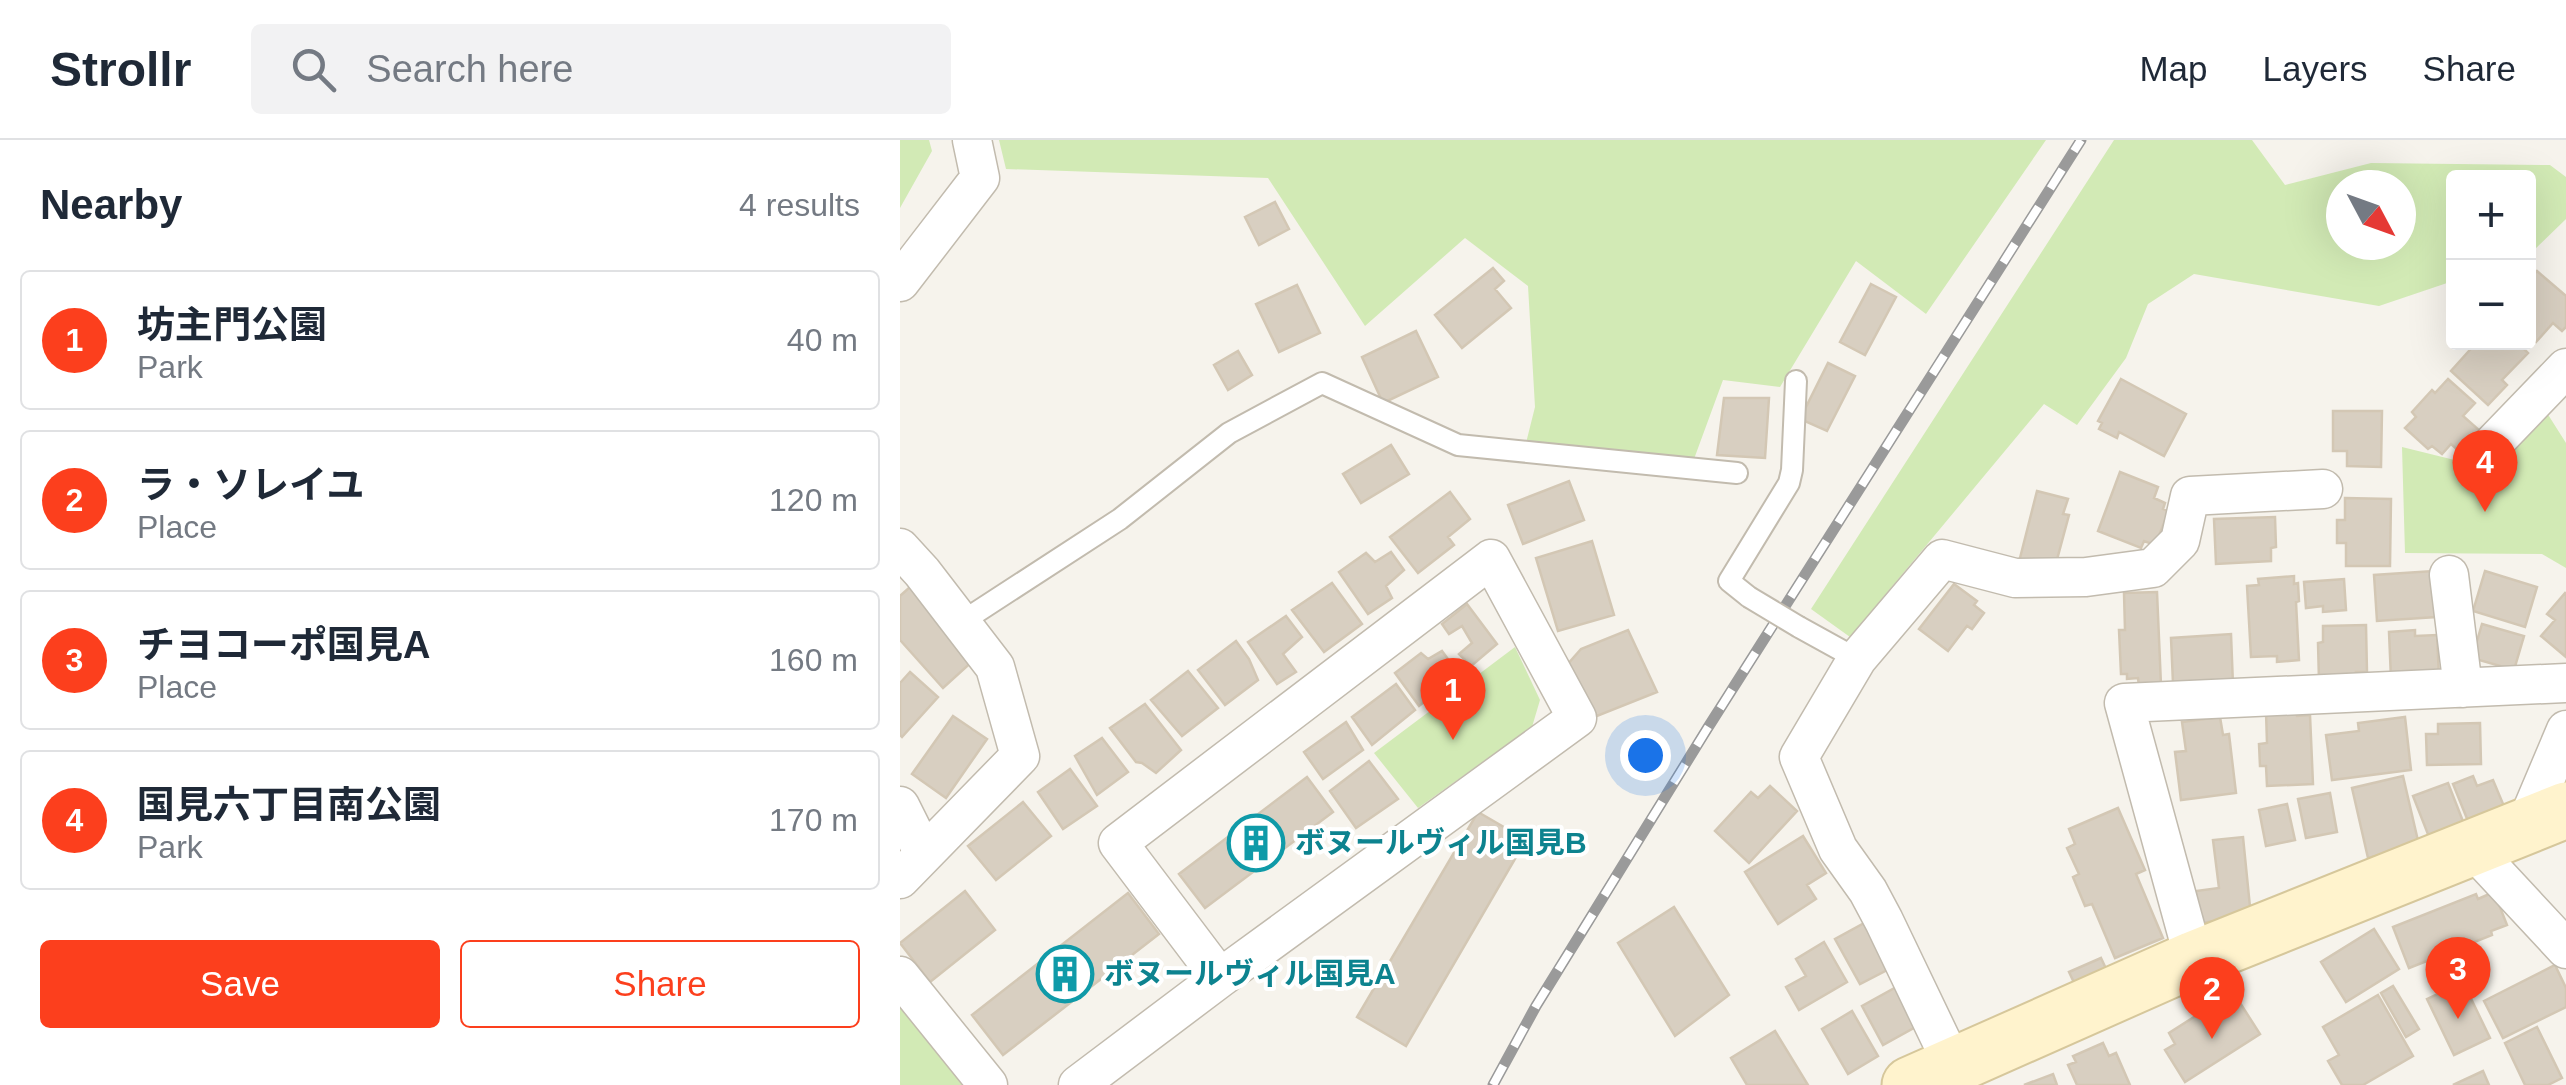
<!DOCTYPE html>
<html lang="en">
<head>
<meta charset="utf-8">
<style>
	body { margin:0; font-family:Helvetica,"Noto Sans JP",sans-serif; background:#f2f2f3; color:#1f2937 }
	.controls { position:absolute; right:30px; top:30px; display:grid; overflow:hidden; border-radius:10px; box-shadow:0 10px 40px #0002 }
	.controls button { width:90px; height:90px; display:grid; place-items:center; padding:0; border:0; border-bottom:2px solid #e0e1e3; background:#fff; color:#1f2937; font:50px sans-serif }
	.compass { position:absolute; left:1426px; top:30px; width:90px; height:90px; border-radius:50%; background:#fff; box-shadow:0 10px 40px #0002; rotate:131deg }
	.you { position:absolute; left:745px; top:615px; width:35px; height:35px; margin:-25px; border:8px solid #fff; border-radius:50%; background:#1a73e8; box-shadow:0 0 0 15px #1a73e833 }
	.badge { display:grid; place-items:center; width:65px; height:65px; border-radius:50%; background:#fc3f1d; color:#fff; font-size:32px; font-weight:700 }
	.pin { position:absolute; translate:-50% -82px; filter:drop-shadow(0 2px 5px #0008) }
	.pin::after { content:''; position:absolute; top:52px; width:35px; height:30px; background:inherit; clip-path:polygon(0 0,100% 0,50% 100%) }
	.list { margin:0; padding:0; list-style:none }
	h2 { display:flex; justify-content:space-between; align-items:center; height:130px; margin:0; padding:0 40px; font-size:42px }
	h2 small { font-size:32px; font-weight:400; color:#747a83 }
	.list li { display:grid; grid-template-columns:65px 1fr auto; gap:30px; align-items:center; box-sizing:border-box; height:140px; margin:0 20px 20px; padding:0 20px; border:2px solid #e0e1e3; border-radius:10px }
	.list b { display:block; font-size:38px; white-space:nowrap }
	.list p { margin:0; font-size:32px; white-space:nowrap; color:#747a83 }
	.list em { font-size:32px; font-style:normal; color:#747a83 }
	.actions { display:flex; gap:20px; padding:30px 40px }
	.actions a { flex:1; padding:22px 0; border:2px solid #fc3f1d; border-radius:10px; text-align:center; font-size:35px; color:#fc3f1d }
	.actions .main { background:#fc3f1d; color:#fff }
	.icon { flex:none; width:55px; height:55px; fill:none; stroke:currentColor; stroke-width:2; stroke-linecap:round; stroke-linejoin:round }
	.map { position:relative; flex:none; width:1666px; height:945px; overflow:hidden }
	header { display:flex; align-items:center; gap:60px; box-sizing:border-box; height:140px; padding:0 50px; background:#fff; border-bottom:2px solid #e0e1e3 }
	header strong { font-size:48px }
	nav { display:flex; gap:55px; margin-inline-start:auto; font-size:35px }
	.search { width:700px; height:90px; background:#f2f2f3; display:flex; align-items:center; gap:25px; box-sizing:border-box; padding:0 35px; border-radius:10px; color:#747a83; font-size:38px }
	main { display:flex }
	aside { flex:1; background:#fff }
	.map>svg:first-child { display:block }
	.green { fill:#d2eab5; fill-rule:evenodd }
	.building { fill:#d8cfc1; stroke:#d3c7b4; stroke-width:2.5 }
	.lines { fill:none; stroke-linecap:round; stroke-linejoin:round }
	.lane-casing { stroke:#c2bbae; stroke-width:24 }
	.street-casing { stroke:#c2bbae; stroke-width:41 }
	.secondary-casing { stroke:#d6c79b; stroke-width:59 }
	.lane { stroke:#fff; stroke-width:20 }
	.street { stroke:#fff; stroke-width:38 }
	.secondary { stroke:#fff3cd; stroke-width:55 }
	.rail-casing { stroke:#9a9a9a; stroke-width:11 }
	.rail { stroke:#fff; stroke-width:8; stroke-dasharray:22; stroke-linecap:butt }
	.lane-bridge-casing { stroke:#c2bbae; stroke-width:24; stroke-linecap:butt }
	.lane-bridge { stroke:#fff; stroke-width:20 }
	.labels { text-anchor:middle; stroke-width:8; stroke-linejoin:round; paint-order:stroke }
	.culture-label { font-size:30px; font-weight:bold; fill:#0d838f; stroke:#fff; text-anchor:start }
</style>
</head>
<body>
<header>
<strong>Strollr</strong>
<div class="search"><svg class="icon" aria-label="search" viewBox="0 0 24 24"><circle cx="10" cy="10" r="6"/><path d="M15 15l6 6"/></svg>Search here</div>
<nav><a>Map</a><a>Layers</a><a>Share</a></nav>
</header>
<main>
<aside>
<h2>Nearby<small>4 results</small></h2>
<ul class="list">
<li><span class="badge">1</span><div><b>坊主門公園</b><p>Park</p></div><em>40 m</em></li>
<li><span class="badge">2</span><div><b>ラ・ソレイユ</b><p>Place</p></div><em>120 m</em></li>
<li><span class="badge">3</span><div><b>チヨコーポ国見A</b><p>Place</p></div><em>160 m</em></li>
<li><span class="badge">4</span><div><b>国見六丁目南公園</b><p>Park</p></div><em>170 m</em></li>
</ul>
<div class="actions"><a class="main">Save</a><a>Share</a></div>
</aside>
<div class="map">
<svg width="1666" height="945" viewBox="0 0 1666 945">
	<rect width="100%" height="100%" fill="#f6f3ec"/>
	<path class="green" d="M0 0H29L32 11 0 68Z
		M99 0H1146L1026 174 956 121 880 247 823 240 794 319 626 303 635 267 628 146 565 98 465 186 368 38 106 29Z
		M1214 0H1352L1385 45 1471 23 1650 25 1666 37V79L1629 115V38H1554L1553 141 1479 166 1294 134 1248 164 1226 218 1177 285 1144 264 950 497 911 469ZM1441 45H1501V105H1441Z
		M1647 273 1666 303V428L1642 414 1505 413 1502 307 1595 330Z
		M615 507 640 560 632 587 518 668 474 613Z
		M0 857 62 945H0Z"/>
	<path class="building" d="M375 62 389 89 359 105 345 77Z
		M593 128 604 141 595 149 611 168 562 208 535 175Z
		M1637 131 1666 156V187L1662 191 1653 183 1636 202 1629 195V140Z
		M971 144 996 157 965 215 940 202Z
		M397 145 420 193 379 212 356 164Z
		M516 191 538 237 483 263 462 217Z
		M1577 202H1617L1628 213 1602 240 1607 245 1588 265 1551 231Z
		M338 211 352 235 328 250 314 225Z
		M928 223 955 236 927 291 900 279Z
		M1221 239 1286 274 1264 316 1219 292 1217 298 1199 289 1202 283 1198 281Z
		M1548 239 1575 263 1563 276 1579 290 1560 312 1551 304 1542 314 1532 306 1528 309 1505 288 1516 277 1512 272 1532 250 1535 253Z
		M824 258H869L865 318 817 315Z
		M1433 271H1482L1481 327 1447 326V311H1433Z
		M491 305 509 334 461 363 443 334Z
		M1220 332 1258 347 1254 358 1265 363 1263 369 1269 371 1255 405 1244 401 1241 408 1198 391Z
		M669 341 684 380 623 404 608 365Z
		M1137 351 1168 359 1163 374 1169 375 1155 427 1120 418Z
		M550 352 570 379 548 397 554 405 518 433 490 397Z
		M1445 358 1491 359 1490 426H1446V403H1437V380H1445Z
		M1375 377 1376 407 1371 408V421L1316 424 1314 379Z
		M692 401 714 475 658 491 636 418Z
		M491 412 504 430 486 446 492 458 468 474 439 432 466 413 475 422Z
		M1533 431 1536 477 1477 481 1474 435Z
		M1585 431 1637 447 1625 487 1573 471Z
		M1394 436V444L1398 443 1399 461 1396 462 1399 520 1377 522V516L1351 517 1347 446 1359 445 1358 439Z
		M1444 439 1446 470 1423 472V466L1406 468 1404 442Z
		M432 443 462 484 424 512 392 470Z
		M1054 444 1077 461 1074 465 1084 473 1072 489 1067 486 1048 511 1019 489Z
		M10 447 75 519 43 548 0 500V456Z
		M1257 452 1261 545 1239 546 1238 538 1227 539V534H1221L1219 490H1225L1224 453Z
		M1665 453 1666 454V517L1641 496 1655 480 1647 474Z
		M567 464 597 504 571 526 559 514 572 503 562 486 549 494 542 484Z
		M386 476 402 497 383 514 396 532 377 544 348 502Z
		M1582 484 1624 496 1614 530 1572 518Z
		M1466 485 1467 532H1456L1457 539 1419 541 1418 503 1423 502V486Z
		M728 490 757 552 697 576 667 525 681 509Z
		M1515 490V496L1537 495 1539 537 1491 539 1489 492Z
		M1331 494 1333 545 1273 543 1271 498Z
		M336 501 349 519 358 540 325 565 298 530Z
		M542 511 559 534 519 566 495 533 521 513 528 519Z
		M288 531 318 568 282 596 251 560Z
		M10 532 38 557 2 597 0 595V543Z
		M496 544 515 570 472 605 452 577Z
		M245 564 281 610 256 633 242 623 236 622 210 588Z
		M1396 570 1397 576 1410 575 1413 644 1367 646 1366 626H1360L1359 604 1367 603 1366 572Z
		M53 576 87 599 46 658 12 634Z
		M1320 577 1323 595 1329 594 1336 653 1281 660 1275 612 1286 611 1282 582Z
		M1505 577 1511 630 1432 640 1426 595 1459 591 1458 583Z
		M446 582 463 610 423 639 404 612Z
		M1580 583 1581 624 1527 625 1526 594H1538V584Z
		M202 598 228 632 197 655 175 616Z
		M469 621 498 659 456 688 430 651Z
		M170 629 197 666 163 689 138 652Z
		M1503 636 1519 705 1468 718 1452 648Z
		M1573 636 1577 646 1593 640 1606 671 1570 686 1553 644Z
		M407 637 433 672 305 768 279 734Z
		M1548 643 1566 689 1531 702 1513 656Z
		M870 646 897 671 849 723 815 691 851 652 858 658Z
		M1430 653 1437 692 1406 698 1398 659Z
		M123 662 151 696 96 740 68 706Z
		M1387 664 1395 700 1366 706 1359 670Z
		M1218 668 1245 730 1236 734 1263 798 1215 818 1192 764 1185 766 1173 737 1179 734 1167 708 1175 704 1169 689Z
		M578 672 626 700 506 906 457 877Z
		M903 696 926 733 907 745 916 759 878 784 845 732Z
		M1343 697 1351 777 1299 783 1296 751 1319 748 1313 700Z
		M65 751 95 790 30 842 0 803Z
		M1594 752 1607 785 1591 791 1592 795 1509 828 1493 787 1576 754 1578 759Z
		M228 753 259 794 103 915 72 875Z
		M774 767 829 855 775 896 718 803Z
		M968 781 993 827 960 844 935 799Z
		M1474 789 1499 829 1446 862 1421 822Z
		M924 802 947 842 899 870 886 847 906 836 896 819Z
		M1201 818 1209 835 1177 849 1169 832Z
		M1655 825 1666 848V867L1603 898 1584 861Z
		M1563 842 1590 898 1554 915 1527 859Z
		M1000 845 1021 884 983 905 962 866Z
		M1493 846 1519 889 1506 897 1481 853Z
		M1333 852 1360 894 1285 942 1265 910 1275 904 1269 893Z
		M1478 855 1513 916 1463 945H1442L1428 921 1439 915 1423 887Z
		M952 871 978 916 948 934 922 889Z
		M1637 887 1662 938 1648 945H1625L1605 903Z
		M875 891 908 945H847L831 918Z
		M1203 903 1209 916 1216 913 1230 945H1177L1168 925 1176 922 1173 916Z
		M1583 931 1589 945H1553Z
		M1153 934 1157 945H1124Z"/>
	<g class="lines">
		<g class="lane-casing">
			<path id="lane" d="M849 457 829 441 889 343 892 330 896 241
				M60 483 220 379 329 293 422 243 558 305 837 333
				M899 487 957 519"/>
		</g>
		<g class="street-casing">
			<path id="street" d="M0 142 80 38 72 0
				M1585 312 1666 228
				M0 408 22 432 95 527 120 616 0 739
				M1549 435 1563 548
				M0 666 24 714
				M1625 687 1666 590
				M1572 708 1666 809
				M1294 819 1224 563 1666 543
				M0 836 88 945
				M1053 925 984 781 968 751 938 709 899 617 957 519 1042 419 1115 438 1186 437 1253 428 1280 401 1290 356 1423 349
				M178 945 320 838 677 578 591 419 218 703 320 838"/>
		</g>
		<g class="secondary-casing">
			<path id="secondary" d="M1010 945 1294 819 1666 670"/>
		</g>
		<use href="#lane" class="lane"/>
		<use href="#street" class="street"/>
		<use href="#secondary" class="secondary"/>
		<g class="rail-casing">
			<path id="rail" d="M593 945 636 866 807 589 1181 0"/>
		</g>
		<use href="#rail" class="rail"/>
		<g class="lane-bridge-casing">
			<path id="lane-bridge" d="M849 457 899 487"/>
		</g>
		<use href="#lane-bridge" class="lane-bridge"/>
	</g>
	<defs>
		<g id="building-ring" transform="scale(2.875)"><circle r="9.5" fill="#fff" stroke="#0f9aa8" stroke-width="1.5"/><path d="M-4-6H4V6H1V3H-1V6H-4ZM-2.5-4.3h1.7v1.8h-1.7ZM.8-4.3h1.7v1.8H.8ZM-2.5-1h1.7V.8h-1.7ZM.8-1h1.7V.8H.8Z" fill="#0f9aa8"/></g>
	</defs>
	<g fill-rule="evenodd">
		<use href="#building-ring" x="356" y="703"/>
		<use href="#building-ring" x="165" y="834"/>
	</g>
	<g class="labels">
		<g class="culture-label">
			<text x="395" y="713">ボヌールヴィル国見B</text>
			<text x="204" y="844">ボヌールヴィル国見A</text>
		</g>
	</g>
</svg>
<div class="controls">
<button>+</button>
<button>−</button>
</div>
<svg class="compass" viewBox="-18 -18 36 36"><path d="M0-13l5 13h-10z" fill="#e53935"/><path d="M0 13l5-13h-10z" fill="#747a83"/></svg>
<div class="you"></div>
<div class="pin badge" style="left:553px;top:600px">1</div>
<div class="pin badge" style="left:1312px;top:899px">2</div>
<div class="pin badge" style="left:1558px;top:879px">3</div>
<div class="pin badge" style="left:1585px;top:372px">4</div>
</div>
</main>
</body>
</html>
